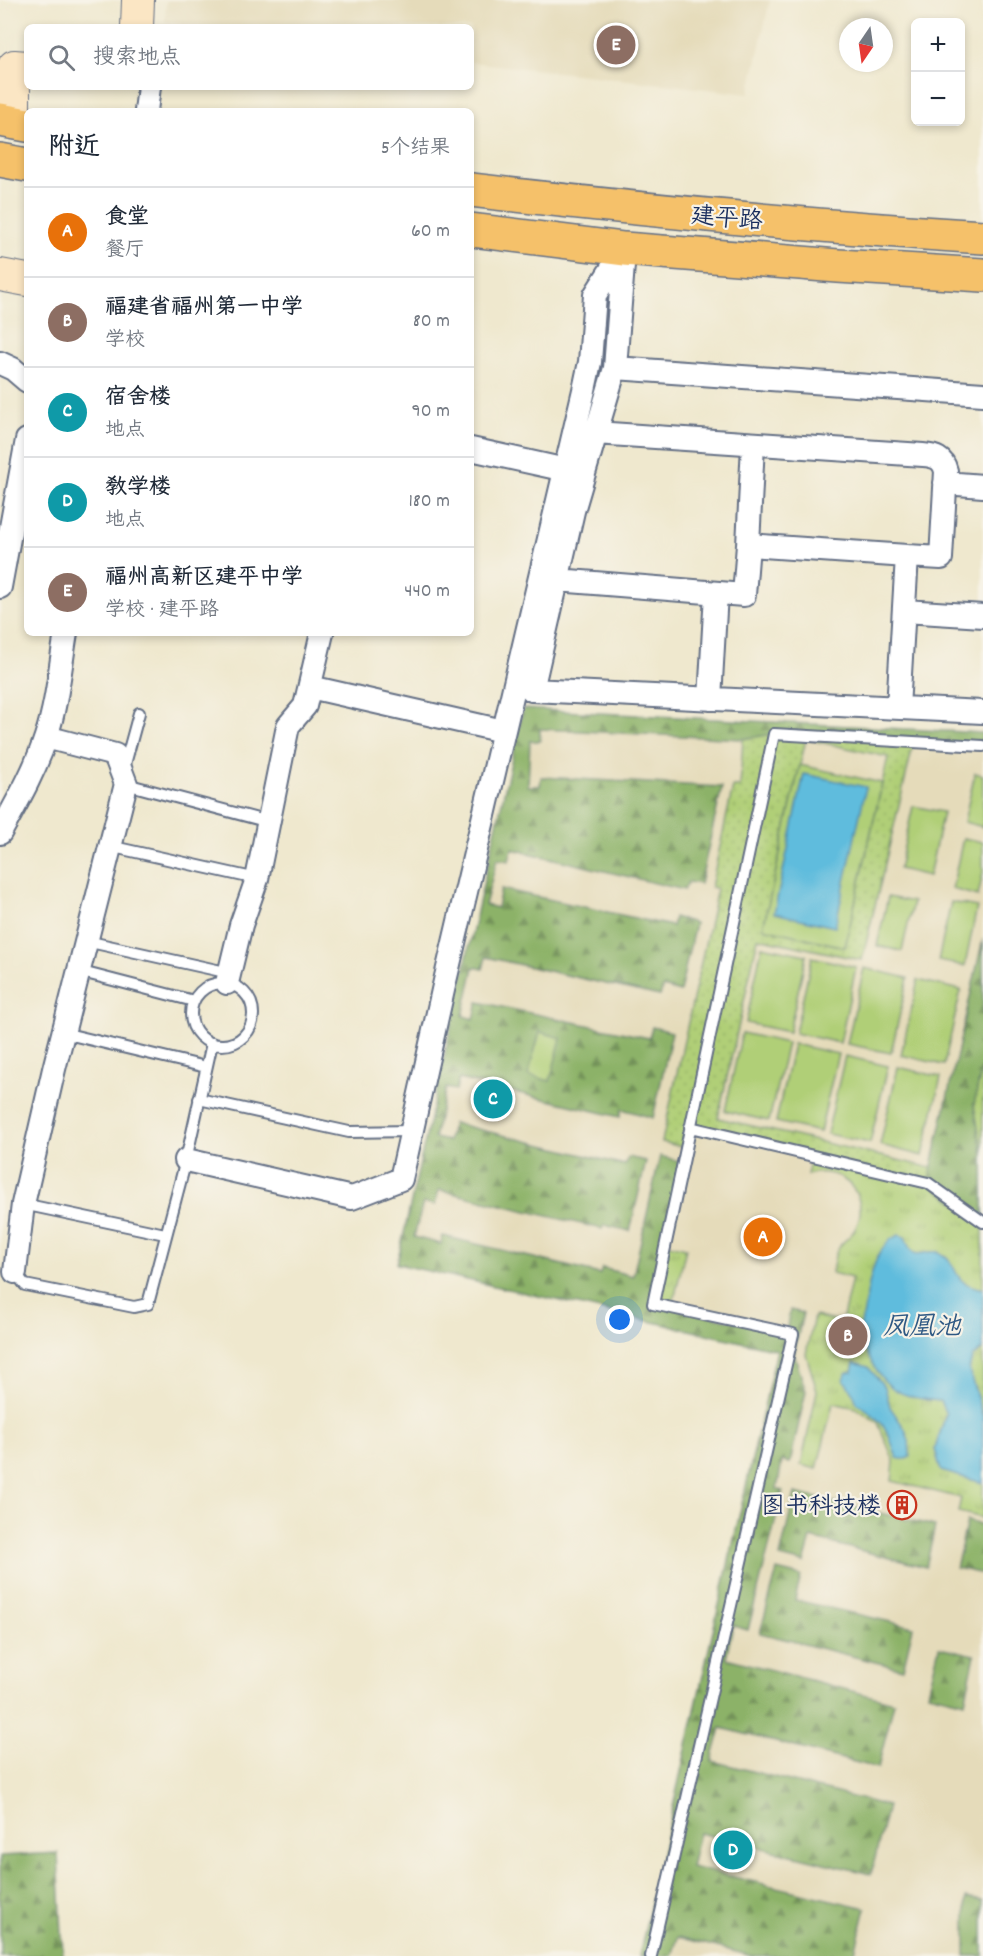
<!DOCTYPE html>
<html lang="zh">
<head>
<meta charset="utf-8">
<style>
	body { margin:0; font-family:Dekko,"LXGW WenKai TC",sans-serif; background:#f2f2f3; color:#1f2937 }
	.controls { position:absolute; right:18px; top:18px; display:grid; overflow:hidden; border-radius:9px; box-shadow:0 3px 9px #0003 }
	.controls button { width:54px; height:54px; display:grid; place-items:center; padding:0; border:0; border-bottom:2px solid #e0e1e3; background:#fff; color:#1f2937; font:30px sans-serif }
	.compass { position:absolute; left:839px; top:18px; width:54px; height:54px; border-radius:50%; background:#fff; box-shadow:0 3px 9px #0003; rotate:193deg }
	.you { position:absolute; left:620px; top:1320px; width:21px; height:21px; margin:-15px; border:4px solid #fff; border-radius:50%; background:#1a73e8; box-shadow:0 0 0 9px #1a73e833 }
	.badge { display:grid; place-items:center; width:39px; height:39px; border-radius:50%; background:#0b8043; color:#fff; font-size:20px; font-weight:700 }
	.pin { position:absolute; translate:-50% -50%; border:3px solid #fff; box-shadow:0 2px 6px #0006 }
	.list { margin:0; padding:0; list-style:none }
	h2 { display:flex; justify-content:space-between; align-items:center; height:78px; margin:0; padding:0 24px; font-size:26px }
	h2 small { font-size:20px; font-weight:400; color:#747a83 }
	.list li { display:grid; grid-template-columns:39px 1fr auto; gap:18px; align-items:center; box-sizing:border-box; height:90px; padding:0 24px; border-top:2px solid #e0e1e3 }
	.list b { display:block; font-size:22px; white-space:nowrap }
	.list p { margin:0; font-size:20px; white-space:nowrap; color:#747a83 }
	.list em { font-size:20px; font-style:normal; color:#747a83 }
	.icon { flex:none; width:33px; height:33px; fill:none; stroke:currentColor; stroke-width:2; stroke-linecap:round; stroke-linejoin:round }
	.map { position:relative; flex:none; width:983px; height:1956px; overflow:hidden }
	.search { position:absolute; background:#fff; box-shadow:0 3px 9px #0003; left:24px; top:24px; width:450px; height:66px; display:flex; align-items:center; gap:15px; box-sizing:border-box; padding:0 21px; border-radius:9px; color:#747a83; font-size:22px }
	.panel { position:absolute; background:#fff; box-shadow:0 3px 9px #0003; left:24px; top:108px; width:450px; height:528px; border-radius:9px }
	.map>svg:first-child { display:block }
	.built { fill:#e5dbba }
	.grass { fill:url(#grass-tufts); stroke:#667f6a; stroke-width:1.5 }
	.forest { fill:url(#forest-firs); stroke:#547063; stroke-width:1.5 }
	.park { fill:url(#park-dots); stroke:#667f6a; stroke-width:1.5; fill-rule:evenodd }
	.pitch { fill:#b0cf77; stroke:#667f6a; stroke-width:1.5 }
	.water { fill:#5fbcdd; stroke:#3d769e; stroke-width:1.5 }
	.lines { fill:none; stroke-linecap:round; stroke-linejoin:round }
	.lane-casing { stroke:#657085; stroke-width:14 }
	.street-casing { stroke:#657085; stroke-width:26 }
	.secondary-casing { stroke:#657085; stroke-width:34 }
	.highway-casing { stroke:#657085; stroke-width:36 }
	.lane { stroke:#fff; stroke-width:10 }
	.street { stroke:#fff; stroke-width:22 }
	.secondary { stroke:#fbe6c4; stroke-width:32 }
	.highway { stroke:#f5c16b; stroke-width:33 }
	.labels { text-anchor:middle; stroke-width:4.5; stroke-linejoin:round; paint-order:stroke }
	.street-label { font-size:24px; fill:#1b2f5e; stroke:#f7f3e8 }
	.poi-label { font-size:24px; fill:#1b2f5e; stroke:#f7f3e8; text-anchor:end }
	.water-label { font-size:26px; font-style:italic; fill:#2f5984; stroke:#f7f3e8 }
</style>
</head>
<body>
<div class="map">
<svg width="983" height="1956" viewBox="0 0 983 1956">
	<defs>
		<pattern id="grass-tufts" width="24" height="20" patternUnits="userSpaceOnUse" patternTransform="scale(1.5)"><rect width="24" height="20" fill="#b0cf77"/><path d="M3 7l-1-3M5 7V3M7 7l1-3M15 17l-1-3M17 17v-4M19 17l1-3" fill="none" stroke="#97b269"/></pattern>
		<pattern id="forest-firs" width="22" height="20" patternUnits="userSpaceOnUse" patternTransform="scale(1.5)"><rect width="22" height="20" fill="#8cb268"/><path d="M5 1l3.5 6h-7zM16 11l3.5 6h-7z" fill="#729159"/></pattern>
		<pattern id="park-dots" width="8" height="8" patternUnits="userSpaceOnUse" patternTransform="scale(1.5)"><rect width="8" height="8" fill="#b0cf77"/><path d="M2 2h.1M6 6h.1" fill="none" stroke="#97b269" stroke-width="1.8" stroke-linecap="round"/></pattern>
	</defs>
	<rect width="100%" height="100%" fill="#f7f3e8"/>
	<filter id="ink" filterUnits="userSpaceOnUse"><feTurbulence type="fractalNoise" baseFrequency=".0167" numOctaves="2"/><feDisplacementMap in="SourceGraphic" scale="12" xChannelSelector="R" yChannelSelector="G"/><feConvolveMatrix kernelMatrix="1 2 1 2 8 2 1 2 1" color-interpolation-filters="sRGB"/></filter>
	<filter id="wash" filterUnits="userSpaceOnUse"><feTurbulence type="fractalNoise" baseFrequency=".008" numOctaves="4" result="noise"/><feDisplacementMap in="SourceGraphic" scale="24" xChannelSelector="R" yChannelSelector="G"/><feGaussianBlur stdDeviation="1.35" result="paint"/><feColorMatrix in="noise" values="0 0 0 0 0 0 0 0 0 0 0 0 0 0 0 0 0 1.4 0 .05"/><feComposite in="paint" operator="in"/></filter>
	<g filter="url(#wash)">
		<rect width="100%" height="100%" fill="#efe8ce"/>
		<path class="built" d="M166 0H770L749 94 471 62V27H203L165 22Z
			M523 709 983 733V1956H639L777 1350 397 1264Z"/>
		<path class="grass" d="M811 1156 928 1183 983 1222V1289C946 1282 964 1268 939 1252 926 1251 918 1260 908 1248L876 1261 859 1335 926 1400H940L946 1414 935 1449 941 1471 983 1483V1518L958 1512 961 1498 892 1481 894 1461 878 1423 856 1408 833 1403 817 1469 801 1465 817 1391 806 1354 814 1316 842 1322 852 1278 832 1273C833 1266 834 1256 837 1250 841 1242 851 1237 855 1229 865 1211 860 1190 843 1179 832 1172 819 1171 807 1175Z
			M665 1243 686 1248 672 1308 653 1304Z
			M983 1349V1418L969 1370 972 1357Z"/>
		<path class="forest" d="M523 709 983 733V746L774 734 743 739 540 729V741H530L528 786H540L541 777 722 787 700 884 688 882 684 890 512 849 509 861 497 859 485 905 497 908 501 889 672 926 674 917 695 923 680 992 663 987 660 996 486 957 483 969 474 967 463 1016 474 1019 478 1002 649 1038 652 1027 672 1032 653 1118 622 1109 620 1117 459 1079 456 1090 446 1088 434 1138 448 1141 453 1123 625 1165 628 1157 646 1161 630 1231 604 1225 602 1229 439 1190 435 1205 423 1203 414 1237 441 1244 443 1236 600 1274 602 1268 633 1276 660 1156 683 1162 653 1304 786 1332 790 1310 803 1313 794 1354 806 1391 790 1463 782 1461 777 1489 783 1491 748 1630 733 1626 726 1658 894 1702 878 1768 721 1728 712 1761 888 1806 871 1874 699 1833 691 1867 866 1908 854 1956H752L678 1937 672 1956H639L777 1350 397 1264Z
			M983 939V1062L974 1105 983 1156V1222L928 1183Z
			M795 1493 935 1526 926 1567 811 1538 804 1563 780 1557Z
			M967 1521 983 1525V1574L956 1568Z
			M777 1570 801 1576 795 1600 913 1627 903 1669 760 1633Z
			M939 1647 975 1655 965 1702 928 1693Z
			M58 1853 63 1956H0V1856Z
			M966 1898 983 1901V1956H966Z"/>
		<path class="park" d="M774 734 914 742 862 960 758 938 718 1118 932 1168 928 1183 690 1127 686 1148 662 1142 717 889 711 887 733 787H740L743 739ZM806 739 888 757 845 947 763 928Z"/>
		<path class="pitch" d="M800 765 882 783 845 947 763 928Z
			M975 773 983 775V827L964 822Z
			M913 806 943 812 929 876 899 869Z
			M963 838 983 842V873L978 896 952 889Z
			M888 897 913 902 902 951 877 946Z
			M951 902 977 907 965 966 938 961Z
			M762 946 806 955 789 1032 746 1023Z
			M812 957 856 967 840 1043 795 1033Z
			M864 968 908 978 891 1053 847 1044Z
			M918 980 961 990 944 1065 901 1055Z
			M540 1032 561 1038 550 1081 528 1075Z
			M742 1033 787 1043 769 1121 725 1111Z
			M793 1044 838 1054 820 1132 776 1122Z
			M845 1056 888 1066 870 1143 827 1134Z
			M983 1062V1156L974 1105Z
			M898 1067 941 1077 923 1156 880 1145Z"/>
		<path class="water" d="M804 774 866 787 835 927 774 913Z
			M899 1235 905 1237C914 1264 919 1250 939 1252 964 1268 947 1282 983 1289V1349L972 1357 969 1370 983 1418V1483L941 1471 935 1449 946 1414 940 1401C902 1398 885 1391 868 1355 865 1349 859 1340 859 1334 859 1327 863 1318 864 1312 868 1289 873 1244 899 1235Z
			M854 1363 868 1367 885 1387 890 1407 905 1429 909 1441 910 1457C905 1460 903 1459 897 1458L888 1433 882 1424 870 1412 857 1403 853 1393 844 1380 846 1373 852 1372Z"/>
	</g>
	<g filter="url(#ink)">
		<g class="lines">
			<g class="lane-casing">
				<path id="lane" d="M124 768 139 713
					M126 784 269 822
					M109 846 257 879
					M86 941 230 973
					M78 971 194 1001
					M191 1014a31 31 0 1 1 62 0a31 31 0 1 1-62 0Z
					M63 1033 206 1067
					M199 1099 349 1132 411 1131
					M690 1127 928 1183 983 1222
					M23 1204 165 1234
					M15 1272 25 1285 134 1307 148 1304 186 1160 212 1043
					M651 1956 793 1334 653 1304 774 734 983 746"/>
			</g>
			<g class="street-casing">
				<path id="street" d="M146 111 149 87
					M624 252 615 368 983 394
					M0 363 13 369 27 381
					M615 368 573 511 532 690 983 712
					M595 433 923 455C935 456 943 458 946 471L941 558 907 556
					M753 444 748 545 907 556 898 708
					M471 449 566 470
					M945 483 983 486
					M557 580 744 595 748 545
					M0 587 27 440
					M904 611 983 616
					M310 687 503 731
					M710 699 716 593
					M0 833C17 802 35 771 46 737 57 704 60 668 66 633
					M227 983 241 925 257 879 288 726 305 706 322 633
					M186 1160 352 1198 401 1179 445 981 584 390 590 362 595 295 624 249
					M15 1272 23 1204 54 1069 126 784 115 755 46 737"/>
			</g>
			<g class="secondary-casing">
				<path id="secondary" d="M137 27 138 0
					M14 122V66L27 67
					M0 275 27 280"/>
			</g>
			<g class="highway-casing">
				<path id="highway" d="M0 120 27 125
					M0 160 27 165
					M471 190C641 210 812 226 983 237
					M471 230 624 249 838 266 983 275"/>
			</g>
			<use href="#lane" class="lane"/>
			<use href="#street" class="street"/>
			<use href="#secondary" class="secondary"/>
			<use href="#highway" class="highway"/>
		</g>
	</g>
	<defs>
		<g id="building-ring" transform="scale(1.5)"><circle r="9.5" fill="#f7f3e8" stroke="#c8321e" stroke-width="1.5"/><path d="M-4-6H4V6H1V3H-1V6H-4ZM-2.5-4.3h1.7v1.8h-1.7ZM.8-4.3h1.7v1.8H.8ZM-2.5-1h1.7V.8h-1.7ZM.8-1h1.7V.8H.8Z" fill="#c8321e"/></g>
	</defs>
	<g fill-rule="evenodd">
		<use href="#building-ring" x="902" y="1505"/>
	</g>
	<g class="labels">
		<g class="street-label">
			<text transform="translate(727 217) rotate(5)" y="8">建平路</text>
		</g>
		<g class="poi-label">
			<text x="881" y="1513">图书科技楼</text>
		</g>
		<g class="water-label">
			<text x="922" y="1334">凤凰池</text>
		</g>
	</g>
</svg>
<div class="controls">
<button>+</button>
<button>−</button>
</div>
<svg class="compass" viewBox="-18 -18 36 36"><path d="M0-13l5 13h-10z" fill="#e53935"/><path d="M0 13l5-13h-10z" fill="#747a83"/></svg>
<div class="you"></div>
<div class="pin badge" style="left:763px;top:1237px;background:#e8710a">A</div>
<div class="pin badge" style="left:848px;top:1336px;background:#8d6e63">B</div>
<div class="pin badge" style="left:493px;top:1099px;background:#0f9aa8">C</div>
<div class="pin badge" style="left:733px;top:1850px;background:#0f9aa8">D</div>
<div class="pin badge" style="left:616px;top:45px;background:#8d6e63">E</div>
<div class="search"><svg class="icon" aria-label="search" viewBox="0 0 24 24"><circle cx="10" cy="10" r="6"/><path d="M15 15l6 6"/></svg>搜索地点</div>
<section class="panel">
<h2>附近<small>5个结果</small></h2>
<ul class="list">
<li><span class="badge" style="background:#e8710a">A</span><div><b>食堂</b><p>餐厅</p></div><em>60 m</em></li>
<li><span class="badge" style="background:#8d6e63">B</span><div><b>福建省福州第一中学</b><p>学校</p></div><em>80 m</em></li>
<li><span class="badge" style="background:#0f9aa8">C</span><div><b>宿舍楼</b><p>地点</p></div><em>90 m</em></li>
<li><span class="badge" style="background:#0f9aa8">D</span><div><b>教学楼</b><p>地点</p></div><em>180 m</em></li>
<li><span class="badge" style="background:#8d6e63">E</span><div><b>福州高新区建平中学</b><p>学校 · 建平路</p></div><em>440 m</em></li>
</ul>
</section>
</div>
</body>
</html>
